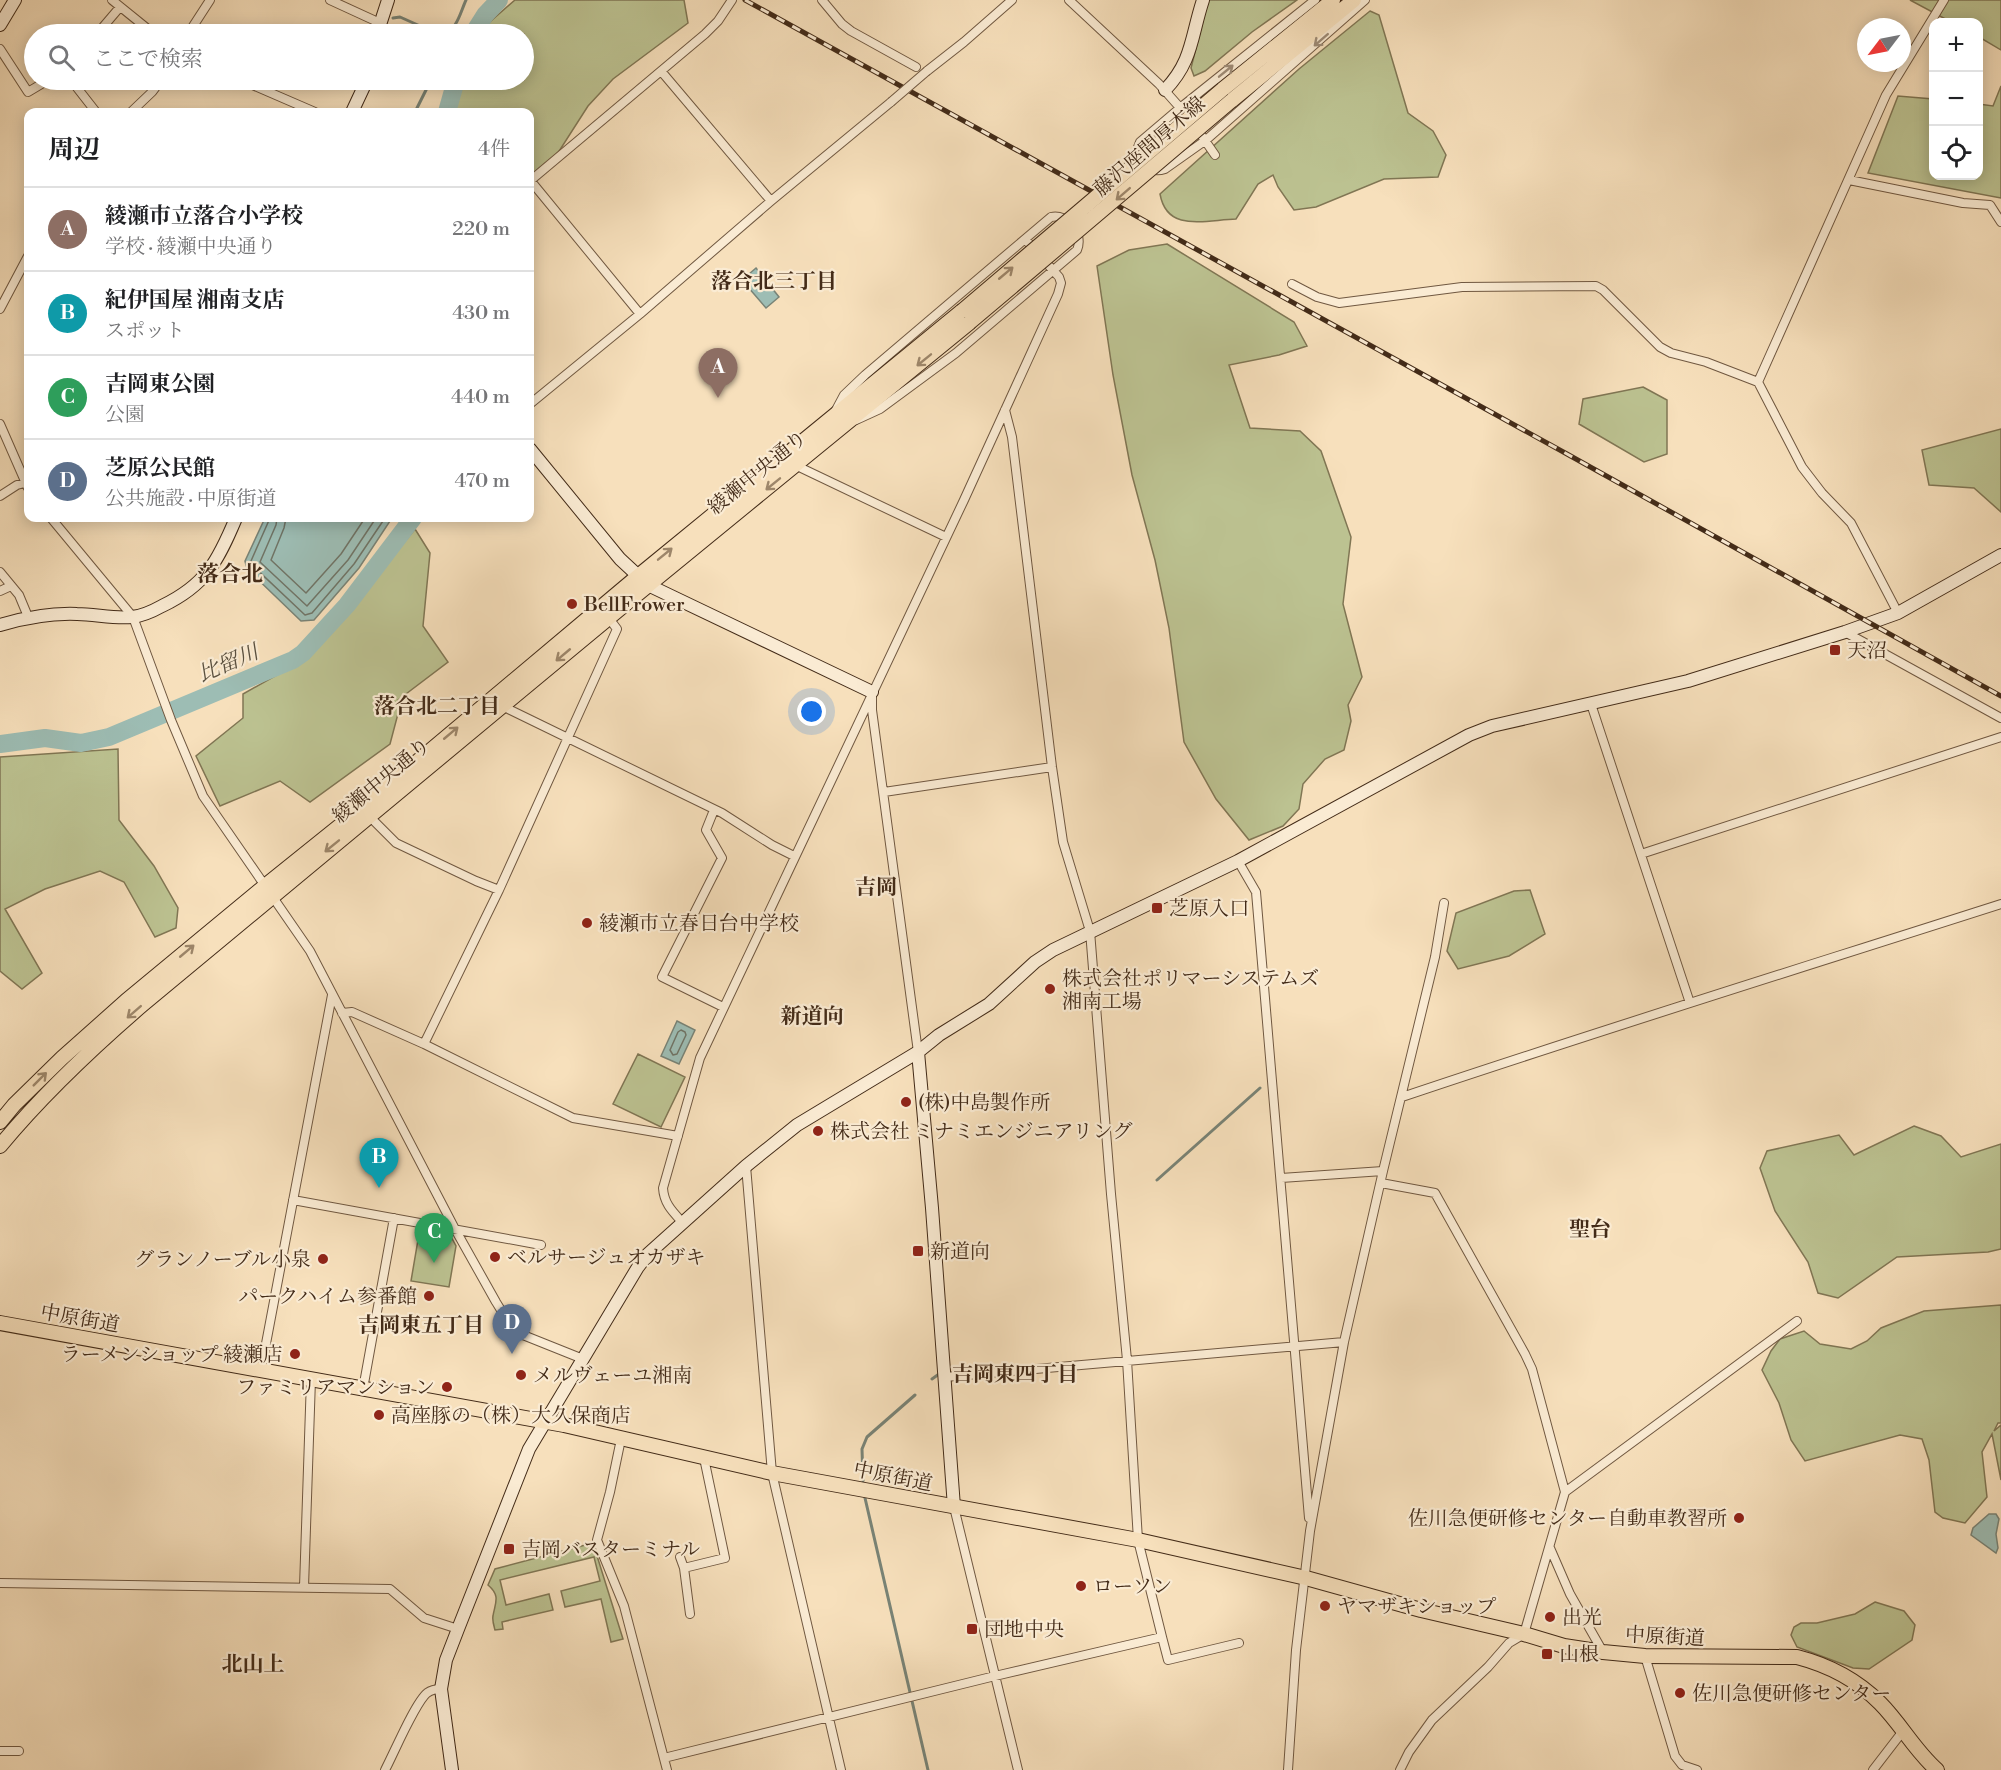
<!DOCTYPE html>
<html lang="ja">
<head>
<meta charset="utf-8">
<style>
	body { margin:0; font-family:"Libre Bodoni","Noto Serif JP",serif; background:#f6f6f6; color:#202124 }
	.controls { position:absolute; right:18px; top:18px; display:grid; overflow:hidden; border-radius:12px; box-shadow:0 3px 15px #0003 }
	.controls button { width:54px; height:54px; display:grid; place-items:center; padding:0; border:0; border-bottom:2px solid #e0e0e0; background:#fff; color:#202124; font:30px sans-serif }
	.compass { position:absolute; left:1857px; top:18px; width:54px; height:54px; border-radius:50%; background:#fff; box-shadow:0 3px 15px #0003; rotate:238deg }
	.you { position:absolute; left:812px; top:712px; width:21px; height:21px; margin:-15px; border:4px solid #fff; border-radius:50%; background:#1a73e8; box-shadow:0 0 0 9px #1a73e833 }
	.badge { display:grid; place-items:center; width:39px; height:39px; border-radius:50%; background:#0b8043; color:#fff; font-size:20px; font-weight:700 }
	.pin { position:absolute; translate:-50% -50px; filter:drop-shadow(0 2px 3px #0008) }
	.pin::after { content:''; position:absolute; top:32px; width:21px; height:18px; background:inherit; clip-path:polygon(0 0,100% 0,50% 100%) }
	.list { margin:0; padding:0; list-style:none }
	h2 { display:flex; justify-content:space-between; align-items:center; height:78px; margin:0; padding:0 24px; font-size:26px }
	h2 small { font-size:20px; font-weight:400; color:#757577 }
	.list li { display:grid; grid-template-columns:39px 1fr auto; gap:18px; align-items:center; box-sizing:border-box; height:84px; padding:0 24px; border-top:2px solid #e0e0e0 }
	.list b { display:block; font-size:22px; white-space:nowrap }
	.list p { margin:0; font-size:20px; white-space:nowrap; color:#757577 }
	.list em { font-size:20px; font-style:normal; color:#757577 }
	.icon { flex:none; width:33px; height:33px; fill:none; stroke:currentColor; stroke-width:2; stroke-linecap:round; stroke-linejoin:round }
	.map { position:relative; flex:none; width:2001px; height:1770px; overflow:hidden }
	.search { position:absolute; background:#fff; box-shadow:0 3px 15px #0003; left:24px; top:24px; width:510px; height:66px; display:flex; align-items:center; gap:15px; box-sizing:border-box; padding:0 21px; border-radius:33px; color:#757577; font-size:22px }
	.panel { position:absolute; background:#fff; box-shadow:0 3px 15px #0003; left:24px; top:108px; width:510px; height:414px; border-radius:12px }
	.map>svg:first-child { display:block }
	.green { fill:#bcc291; stroke:#807654; stroke-width:1.5 }
	.water { fill:#9dbdb4; stroke:#798376; stroke-width:1.5 }
	.lines { fill:none; stroke-linecap:round; stroke-linejoin:round }
	.shore { stroke:#707466; stroke-width:1.5 }
	.stream { stroke:#798376; stroke-width:3 }
	.river { stroke:#9dbdb4; stroke-width:18 }
	.street-casing { stroke:#705841; stroke-width:10 }
	.secondary-casing { stroke:#432b18; stroke-width:14 }
	.primary-casing { stroke:#432b18; stroke-width:16 }
	.street { stroke:#faebd3; stroke-width:8 }
	.secondary { stroke:#faebd3; stroke-width:12 }
	.primary { stroke:#f7e0bc; stroke-width:14 }
	.rail-casing { stroke:#432b18; stroke-width:5 }
	.rail { stroke:#faebd3; stroke-width:3; stroke-dasharray:9; stroke-linecap:butt }
	.street-bridge-casing { stroke:#705841; stroke-width:10; stroke-linecap:butt }
	.primary-bridge-casing { stroke:#432b18; stroke-width:16; stroke-linecap:butt }
	.street-bridge { stroke:#faebd3; stroke-width:8 }
	.primary-bridge { stroke:#f7e0bc; stroke-width:14 }
	.oneway { stroke:#9e8b76 }
	.oneway2 { stroke:#9d866a }
	.poi-dot { fill:#8f2418; stroke:#faebd3; stroke-width:2 }
	.labels { text-anchor:middle; stroke-width:4.5; stroke-linejoin:round; paint-order:stroke }
	.street-label { font-size:20px; fill:#432b18; stroke:#faebd3 }
	.poi-label { font-size:20px; fill:#432b18; stroke:#faebd3; text-anchor:start }
	.neighbourhood-label { font-size:21px; font-weight:bold; fill:#432b18; stroke:#faebd3 }
	.water-label { font-size:21px; font-style:italic; fill:#5a503f; stroke:#faebd3 }
	.quarter-label { font-size:22px; font-weight:bold; fill:#432b18; stroke:#faebd3 }
</style>
</head>
<body>
<div class="map">
<svg width="2001" height="1770" viewBox="0 0 2001 1770">
	<rect width="100%" height="100%" fill="#f7e0bc"/>
	<filter id="stains"><feTurbulence type="fractalNoise" baseFrequency=".00333" numOctaves="4"/><feColorMatrix values="0 0 0 0 .2 0 0 0 0 .09 0 0 0 0 .02 0 0 0 .5 -.17"/></filter>
	<radialGradient id="worn" r=".72"><stop offset=".6" stop-color="#630" stop-opacity="0"/><stop offset="1" stop-color="#630" stop-opacity=".3"/></radialGradient>
	<path class="green" d="M515 0H684L688 23 613 79 588 106 556 156 530 180V112H453L464 80H524V34H481L484 27Z
		M1208 0H1297L1252 32 1205 71 1194 76 1191 68Z
		M1910 0H2001V50L1979 37 1978 22H1951Z
		M1370 11 1379 15 1408 113 1433 131 1446 155 1438 177 1384 179 1316 207 1294 210 1278 187 1273 175 1258 184 1236 219C1205 220 1167 233 1160 194L1299 69Z
		M2001 86V198L1868 173 1898 96 1933 99 1934 176H1978L1979 104 1993 106Z
		M1167 244 1294 322 1307 346 1279 355 1229 365 1250 428 1300 431 1321 451 1351 537 1343 604 1362 677 1348 705 1351 721 1344 750 1325 759 1303 784 1299 809 1283 826 1249 840 1216 799 1184 742 1169 628 1155 560 1132 475 1113 375 1097 266 1129 250Z
		M1643 387 1667 400V454L1644 462 1579 424 1583 399Z
		M2001 429V512L1974 488 1929 485 1922 450Z
		M415 529 430 553 423 626 448 662 398 700 399 710 390 744 310 802 280 781 220 806 196 756 243 718V694L309 657Z
		M118 749 119 820 154 866 178 908 176 928 155 937 124 882 100 871 45 889 5 909 42 973 22 989 0 971V757Z
		M1530 890 1545 934 1509 956 1458 969 1447 951 1456 913 1514 891Z
		M638 1054 685 1077 661 1127 613 1104Z
		M1914 1126 1941 1136 1961 1157 2001 1144V1249L1988 1252 1897 1257 1838 1298 1818 1293 1808 1262 1775 1211 1760 1168 1767 1151 1839 1135 1854 1155Z
		M420 1228 449 1233 456 1246 449 1287 411 1281Z
		M2001 1305V1423H1998L1994 1431 2001 1425V1480L1992 1434 1982 1452 1987 1497 1965 1523 1943 1518 1935 1512 1929 1460 1922 1439 1900 1435 1805 1461 1791 1440 1779 1403 1762 1370 1771 1351 1780 1339 1804 1331 1820 1344 1851 1349 1867 1341 1881 1328 1924 1311Z
		M593 1543 623 1639 611 1642 601 1599 565 1607 561 1591 600 1581 594 1557 500 1580 506 1605 549 1594 553 1610 502 1622 503 1629 495 1630C494 1626 492 1620 493 1616 495 1603 501 1596 488 1585L495 1569Z
		M1875 1602 1904 1611 1915 1625 1912 1640 1869 1669 1853 1668 1797 1647 1791 1635 1794 1627 1801 1623H1817L1855 1614Z"/>
	<path class="water" d="M756 268 779 297 766 308 742 280Z
		M265 518H392L359 568 314 620 301 621 247 569 245 561Z
		M677 1021 695 1030 679 1064 661 1056Z
		M1989 1514H1996L1999 1519 1996 1534 1998 1548 1996 1553 1971 1535 1973 1528Z"/>
	<g class="lines">
		<path class="shore" d="M270 518 251 561 252 565 305 615 312 613 354 564 385 518
			M277 518 276 525 260 562 307 606 348 560 376 518
			M286 518 284 528 271 560 306 593 341 554 365 518
			M681 1030 685 1032 686 1035 677 1054 673 1055 670 1050 678 1032Z"/>
		<path class="stream" d="M393 18 400 17 438 34
			M442 34C457 31 460 13 466 0
			M415 112 431 80
			M1157 1180 1260 1088
			M932 1379 939 1374
			M863 1481 862 1449 867 1437 915 1395
			M865 1498 928 1770"/>
		<path class="river" d="M473 34 485 15 499 0
			M447 112 456 80
			M0 744 45 738 81 743 109 737 293 660 303 653 347 605 413 518"/>
		<g class="street-casing">
			<path id="street" d="M112 0 154 34
				M330 0 380 23
				M822 0 842 24 851 31 916 67
				M1069 0 1159 84 1183 111
				M1315 0 1180 108 1140 142C1131 159 1147 175 1165 169L1206 140 1365 0
				M97 34 120 7
				M188 34 210 0
				M0 49 28 92 48 80
				M661 71 771 201
				M927 71 964 42 1012 0
				M71 80 96 112
				M241 80 315 112
				M131 112 152 92 161 80
				M1195 126 1215 155
				M530 180 640 314
				M1849 180 1963 203 1990 205 2001 222
				M530 181 705 34 718 21 732 0
				M1292 284 1317 297 1339 303 1462 287 1596 286 1603 290 1660 347 1671 353 1706 362 1758 382 1802 467 1822 493 1851 523 1898 613
				M0 309 28 256
				M1758 382 1886 95 1944 0
				M530 404 640 314 771 201 891 102
				M856 420 880 409 956 353 1077 250C1084 234 1068 213 1051 217L1025 239
				M0 424 28 488
				M797 466 946 537
				M0 496 17 485 28 482
				M51 518 133 617 171 720 203 796 310 951 455 1229 496 1302 507 1320 523 1335 583 1359
				M0 572 19 595 29 619
				M0 591 11 586
				M1845 632 2001 718
				M872 696V710L918 1052
				M1591 704 1690 1003
				M502 706 722 813 772 845 794 856
				M884 792 1052 767
				M714 810 706 830 722 858 662 977 723 1007
				M369 816 396 843 476 881 499 890
				M1641 854 2001 737
				M1238 861 1256 892 1309 1518
				M342 1013 352 1012 424 1044 573 1118 678 1136
				M424 1044 499 890 617 629 608 617
				M1402 1097C1601 1030 1801 968 2001 904
				M746 1166 772 1473 841 1770
				M1281 1178 1383 1171
				M1381 1183 1435 1193 1525 1354 1532 1369 1565 1492 1524 1634 1509 1643 1488 1667 1432 1720 1409 1752 1400 1770
				M293 1200 541 1245
				M683 1223C673 1212 664 1204 663 1188L700 1058 964 500 1058 294 1061 283 1059 277 1025 239 865 375 844 395 836 410
				M261 1370 332 995
				M945 1377 1344 1342
				M363 1389 394 1218
				M621 1439 610 1492 597 1540 624 1606 667 1770
				M1565 1492 1797 1321
				M954 1507 1018 1770
				M1550 1548 1570 1594 1603 1652
				M680 1557 684 1568 690 1614
				M684 1568 725 1558 704 1458
				M0 1583 390 1589 424 1618 458 1629
				M304 1587 311 1379
				M1162 1637 1168 1660 1239 1643
				M1645 1656 1675 1756 1682 1765 1697 1770
				M0 1751H19
				M664 1758 995 1676 1162 1637 1138 1540 1127 1360 1111 1194 1090 931 1063 842 1052 767 1012 437 1005 410
				M385 1770C394 1753 415 1703 427 1693 431 1690 436 1689 441 1689
				M1288 1770 1296 1650 1310 1531 1344 1342 1383 1171 1435 957 1444 903
				M1873 1770 1903 1731"/>
		</g>
		<g class="secondary-casing">
			<path id="secondary" d="M0 25 15 0
				M377 34 388 0
				M1165 90C1193 61 1191 36 1203 0
				M352 112 367 80
				M530 449 620 559 648 585 872 692
				M0 625C24 618 52 613 77 614 95 614 114 619 132 617 142 616 153 611 162 606 206 585 218 561 236 518
				M918 1052 932 1208 954 1507
				M452 1770 441 1689 446 1660 458 1629 529 1449 638 1267 648 1254 746 1166 797 1125 918 1052 939 1035 989 1004 1035 962 1053 950 1238 861 1469 735 1492 726 1688 681 1845 632 1898 613 2001 555"/>
		</g>
		<g class="primary-casing">
			<path id="primary" d="M1223 89 1333 0
				M1231 101 1354 0
				M0 1122 14 1105 62 1058 126 1001 265 886 362 808 637 577 962 311
				M0 1146C43 1094 91 1049 142 1005L635 596 969 323
				M0 1323 564 1425 772 1473 1138 1540 1306 1578 1421 1610 1524 1634 1564 1646 1603 1652 1645 1656 1797 1657C1828 1665 1857 1680 1880 1703 1901 1724 1915 1751 1937 1770"/>
		</g>
		<use href="#street" class="street"/>
		<use href="#secondary" class="secondary"/>
		<use href="#primary" class="primary"/>
		<g class="rail-casing">
			<path id="rail" d="M745 0 1567 454 2001 696"/>
		</g>
		<use href="#rail" class="rail"/>
		<g class="street-bridge-casing">
			<path id="street-bridge" d="M891 102 927 71"/>
		</g>
		<g class="primary-bridge-casing">
			<path id="primary-bridge" d="M962 311 1223 89
				M969 323 1231 101"/>
		</g>
		<use href="#street-bridge" class="street-bridge"/>
		<use href="#primary-bridge" class="primary-bridge"/>
	</g>
	<defs><path id="oneway-shaft" d="M-6 0H5M1.5-3L5.5 0L1.5 3" fill="none" stroke-width="1.6" stroke-linecap="round" stroke-linejoin="round" transform="scale(1.5)"/></defs>
	<g class="oneway">
		<use href="#oneway-shaft" transform="translate(1321 40) rotate(139)"/>
		<use href="#oneway-shaft" transform="translate(1226 71) rotate(-39)"/>
	</g>
	<g class="oneway2">
		<use href="#oneway-shaft" transform="translate(1123 194) rotate(139)"/>
		<use href="#oneway-shaft" transform="translate(1006 273) rotate(-40)"/>
		<use href="#oneway-shaft" transform="translate(924 360) rotate(141)"/>
		<use href="#oneway-shaft" transform="translate(773 484) rotate(141)"/>
		<use href="#oneway-shaft" transform="translate(665 554) rotate(-39)"/>
		<use href="#oneway-shaft" transform="translate(563 655) rotate(140)"/>
		<use href="#oneway-shaft" transform="translate(451 733) rotate(-40)"/>
		<use href="#oneway-shaft" transform="translate(332 846) rotate(141)"/>
		<use href="#oneway-shaft" transform="translate(187 951) rotate(-40)"/>
		<use href="#oneway-shaft" transform="translate(134 1012) rotate(139)"/>
		<use href="#oneway-shaft" transform="translate(40 1079) rotate(-45)"/>
	</g>
	<g class="poi-dot">
		<circle cx="572" cy="604" r="6"/>
		<rect x="1829" y="644" width="12" height="12" rx="3"/>
		<rect x="1151" y="902" width="12" height="12" rx="3"/>
		<circle cx="587" cy="923" r="6"/>
		<circle cx="1050" cy="989" r="6"/>
		<circle cx="906" cy="1102" r="6"/>
		<circle cx="818" cy="1131" r="6"/>
		<rect x="912" y="1245" width="12" height="12" rx="3"/>
		<circle cx="495" cy="1257" r="6"/>
		<circle cx="323" cy="1259" r="6"/>
		<circle cx="429" cy="1296" r="6"/>
		<circle cx="295" cy="1354" r="6"/>
		<circle cx="521" cy="1375" r="6"/>
		<circle cx="447" cy="1387" r="6"/>
		<circle cx="379" cy="1415" r="6"/>
		<circle cx="1739" cy="1518" r="6"/>
		<rect x="503" y="1543" width="12" height="12" rx="3"/>
		<circle cx="1081" cy="1586" r="6"/>
		<circle cx="1325" cy="1606" r="6"/>
		<circle cx="1550" cy="1617" r="6"/>
		<rect x="966" y="1623" width="12" height="12" rx="3"/>
		<rect x="1541" y="1648" width="12" height="12" rx="3"/>
		<circle cx="1680" cy="1693" r="6"/>
	</g>
	<g class="labels">
		<g class="street-label">
			<text transform="translate(1149 146) rotate(-41)" y="7">藤沢座間厚木線</text>
			<text transform="translate(757 472) rotate(-39)" y="7">綾瀬中央通り</text>
			<text transform="translate(381 780) rotate(-40)" y="7">綾瀬中央通り</text>
			<text transform="translate(80 1318) rotate(10)" y="7">中原街道</text>
			<text transform="translate(893 1476) rotate(11)" y="7">中原街道</text>
			<text transform="translate(1665 1636) rotate(3)" y="7">中原街道</text>
		</g>
		<g class="poi-label">
			<text x="584" y="611">BellFrower</text>
			<text x="1847" y="657">天沼</text>
			<text x="1169" y="915">芝原入口</text>
			<text x="599" y="930">綾瀬市立春日台中学校</text>
			<text x="1062" y="985">株式会社ポリマーシステムズ<tspan x="1062" dy="23">湘南工場</tspan></text>
			<text x="918" y="1109">(株)中島製作所</text>
			<text x="830" y="1138">株式会社 ミナミエンジニアリング</text>
			<text x="930" y="1258">新道向</text>
			<text x="507" y="1264">ベルサージュオカザキ</text>
			<text x="311" y="1266" text-anchor="end">グランノーブル小泉</text>
			<text x="417" y="1303" text-anchor="end">パークハイム参番館</text>
			<text x="283" y="1361" text-anchor="end">ラーメンショップ 綾瀬店</text>
			<text x="533" y="1382">メルヴェーユ湘南</text>
			<text x="435" y="1394" text-anchor="end">ファミリアマンション</text>
			<text x="391" y="1422">高座豚の（株）大久保商店</text>
			<text x="1727" y="1525" text-anchor="end">佐川急便研修センター自動車教習所</text>
			<text x="521" y="1556">吉岡バスターミナル</text>
			<text x="1093" y="1593">ローソン</text>
			<text x="1337" y="1613">ヤマザキショップ</text>
			<text x="1562" y="1624">出光</text>
			<text x="984" y="1636">団地中央</text>
			<text x="1559" y="1661">山根</text>
			<text x="1692" y="1700">佐川急便研修センター</text>
		</g>
		<g class="neighbourhood-label">
			<text x="774" y="288">落合北三丁目</text>
			<text x="437" y="713">落合北二丁目</text>
			<text x="876" y="894">吉岡</text>
			<text x="812" y="1023">新道向</text>
			<text x="1590" y="1236">聖台</text>
			<text x="421" y="1332">吉岡東五丁目</text>
			<text x="1015" y="1381">吉岡東四丁目</text>
			<text x="253" y="1671">北山上</text>
		</g>
		<g class="water-label">
			<text transform="translate(228 663) rotate(-23)" y="7">比留川</text>
		</g>
		<g class="quarter-label">
			<text x="230" y="581">落合北</text>
		</g>
	</g>
	<rect width="100%" height="100%" filter="url(#stains)"/>
	<rect width="100%" height="100%" fill="url(#worn)"/>
</svg>
<div class="controls">
<button>+</button>
<button>−</button>
<button><svg class="icon" aria-label="locate" viewBox="0 0 24 24"><circle cx="12" cy="12" r="6"/><path d="M12 2v4M12 18v4M2 12h4M18 12h4"/></svg></button>
</div>
<svg class="compass" viewBox="-18 -18 36 36"><path d="M0-13l5 13h-10z" fill="#e53935"/><path d="M0 13l5-13h-10z" fill="#757577"/></svg>
<div class="you"></div>
<div class="pin badge" style="left:718px;top:398px;background:#8d6e63">A</div>
<div class="pin badge" style="left:379px;top:1188px;background:#0f9aa8">B</div>
<div class="pin badge" style="left:434px;top:1263px;background:#2e9e5b">C</div>
<div class="pin badge" style="left:512px;top:1354px;background:#5c6f8a">D</div>
<div class="search"><svg class="icon" aria-label="search" viewBox="0 0 24 24"><circle cx="10" cy="10" r="6"/><path d="M15 15l6 6"/></svg>ここで検索</div>
<section class="panel">
<h2>周辺<small>4件</small></h2>
<ul class="list">
<li><span class="badge" style="background:#8d6e63">A</span><div><b>綾瀬市立落合小学校</b><p>学校 · 綾瀬中央通り</p></div><em>220 m</em></li>
<li><span class="badge" style="background:#0f9aa8">B</span><div><b>紀伊国屋 湘南支店</b><p>スポット</p></div><em>430 m</em></li>
<li><span class="badge" style="background:#2e9e5b">C</span><div><b>吉岡東公園</b><p>公園</p></div><em>440 m</em></li>
<li><span class="badge" style="background:#5c6f8a">D</span><div><b>芝原公民館</b><p>公共施設 · 中原街道</p></div><em>470 m</em></li>
</ul>
</section>
</div>
</body>
</html>
